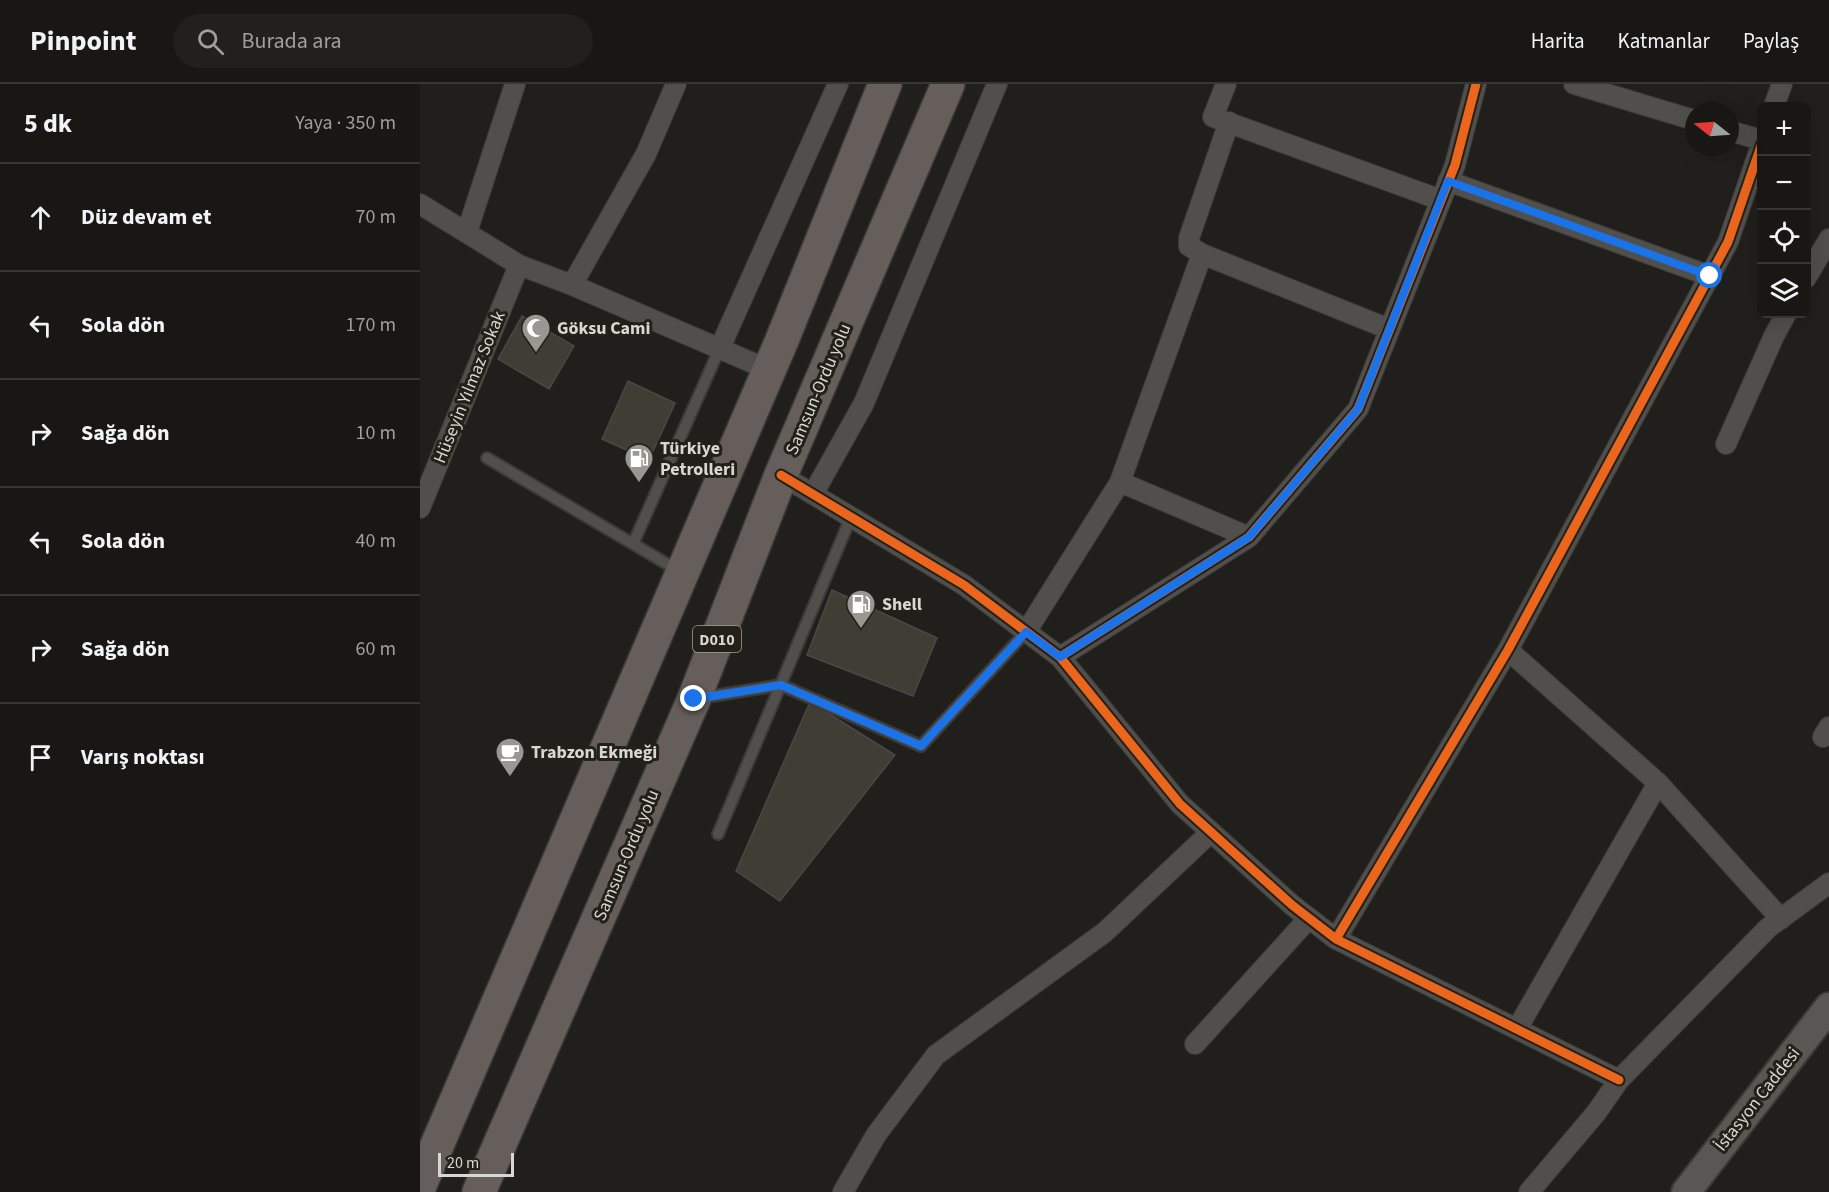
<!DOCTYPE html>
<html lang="tr">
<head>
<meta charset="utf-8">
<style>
	body { margin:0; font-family:"Source Sans 3",sans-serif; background:#21201d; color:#f1f3f6 }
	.controls { position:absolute; right:18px; top:18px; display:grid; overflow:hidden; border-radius:9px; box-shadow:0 6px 24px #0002 }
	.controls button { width:54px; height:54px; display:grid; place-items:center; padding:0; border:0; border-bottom:2px solid #363634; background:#181714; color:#f1f3f6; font:30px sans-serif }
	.compass { position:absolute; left:1265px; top:18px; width:54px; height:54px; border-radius:50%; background:#181714; box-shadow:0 6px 24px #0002; rotate:287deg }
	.scale { position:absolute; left:18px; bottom:15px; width:76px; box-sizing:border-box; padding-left:6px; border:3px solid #d8d7d2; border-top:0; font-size:16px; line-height:21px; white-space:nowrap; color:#d8d7d2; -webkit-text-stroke:4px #222019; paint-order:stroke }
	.stop { position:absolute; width:18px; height:18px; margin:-14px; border:4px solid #1a73e8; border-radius:50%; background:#fff }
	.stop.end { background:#1a73e8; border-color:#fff; box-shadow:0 2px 6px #0008 }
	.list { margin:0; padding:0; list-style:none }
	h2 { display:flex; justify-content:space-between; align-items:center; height:78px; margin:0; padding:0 24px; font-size:26px }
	h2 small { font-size:20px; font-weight:400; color:#9f9fa0 }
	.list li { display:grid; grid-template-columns:39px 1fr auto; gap:18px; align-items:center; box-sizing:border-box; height:108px; padding:0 24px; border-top:2px solid #363634 }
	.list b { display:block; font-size:22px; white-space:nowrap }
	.list em { font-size:20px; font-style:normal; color:#9f9fa0 }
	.icon { flex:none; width:33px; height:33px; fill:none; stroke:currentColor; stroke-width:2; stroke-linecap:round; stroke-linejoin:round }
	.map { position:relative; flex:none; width:1409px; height:1108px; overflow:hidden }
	header { display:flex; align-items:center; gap:36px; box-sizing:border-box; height:84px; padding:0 30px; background:#181714; border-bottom:2px solid #363634 }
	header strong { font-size:28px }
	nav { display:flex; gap:33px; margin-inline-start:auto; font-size:21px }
	.search { width:420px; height:54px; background:#21201d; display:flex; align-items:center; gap:15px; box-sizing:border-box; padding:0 21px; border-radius:33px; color:#9f9fa0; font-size:22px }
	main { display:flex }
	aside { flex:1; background:#181714 }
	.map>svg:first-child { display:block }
	.building { fill:#3f3d34; stroke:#494845; stroke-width:1.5 }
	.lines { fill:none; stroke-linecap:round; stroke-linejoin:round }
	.service-casing { stroke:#3a3a37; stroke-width:14 }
	.minor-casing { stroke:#3a3a37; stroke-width:22 }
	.secondary-casing { stroke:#3a3a37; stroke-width:32 }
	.trunk-casing { stroke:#3a3a37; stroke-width:36 }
	.service { stroke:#504f4b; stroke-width:10 }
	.minor { stroke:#504f4b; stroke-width:20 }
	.secondary { stroke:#5a5653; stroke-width:28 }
	.trunk { stroke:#655e5a; stroke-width:33 }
	.cycleway-casing { stroke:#222019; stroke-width:13 }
	.cycleway { stroke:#eb651d; stroke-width:9 }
	.route { stroke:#1a73e8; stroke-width:8 }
	.labels { text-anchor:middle; stroke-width:6; stroke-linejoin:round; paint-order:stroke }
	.shield { fill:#222019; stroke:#a1a09a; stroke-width:1.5 }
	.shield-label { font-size:16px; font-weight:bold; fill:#d8d7d2 }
	.poi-label { font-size:18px; font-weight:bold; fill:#d8d7d2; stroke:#222019; text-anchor:start }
	.street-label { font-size:18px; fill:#d8d7d2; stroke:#222019 }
</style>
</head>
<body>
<header>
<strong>Pinpoint</strong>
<div class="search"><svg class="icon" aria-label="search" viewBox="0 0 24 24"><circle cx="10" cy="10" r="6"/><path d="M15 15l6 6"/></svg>Burada ara</div>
<nav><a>Harita</a><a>Katmanlar</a><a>Paylaş</a></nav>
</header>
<main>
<aside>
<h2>5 dk<small>Yaya · 350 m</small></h2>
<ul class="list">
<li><svg class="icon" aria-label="ahead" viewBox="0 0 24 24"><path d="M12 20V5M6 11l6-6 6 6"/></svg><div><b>Düz devam et</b></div><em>70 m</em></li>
<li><svg class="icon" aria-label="left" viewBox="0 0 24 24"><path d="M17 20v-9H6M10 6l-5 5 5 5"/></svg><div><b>Sola dön</b></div><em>170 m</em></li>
<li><svg class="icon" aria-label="right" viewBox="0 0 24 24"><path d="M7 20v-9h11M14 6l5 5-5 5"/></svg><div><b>Sağa dön</b></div><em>10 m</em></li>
<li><svg class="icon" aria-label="left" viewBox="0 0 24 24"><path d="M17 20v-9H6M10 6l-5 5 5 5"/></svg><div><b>Sola dön</b></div><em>40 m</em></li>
<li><svg class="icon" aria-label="right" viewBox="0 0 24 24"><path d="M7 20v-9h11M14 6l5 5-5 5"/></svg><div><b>Sağa dön</b></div><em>60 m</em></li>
<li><svg class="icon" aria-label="arrive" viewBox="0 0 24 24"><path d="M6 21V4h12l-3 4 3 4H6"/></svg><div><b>Varış noktası</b></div></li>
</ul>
</aside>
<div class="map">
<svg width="1409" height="1108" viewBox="0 0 1409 1108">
	<rect width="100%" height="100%" fill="#201f1b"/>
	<path class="building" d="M102 232 154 262 129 305 78 275Z
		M208 297 255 319 229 376 182 355Z
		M412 506 517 554 493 612 387 571Z
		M390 618 475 671 360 817 316 787Z"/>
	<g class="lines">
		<g class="service-casing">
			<path id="service" d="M67 374 259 487
				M213 460 299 266
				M280 614 361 601 501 662 606 548
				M298 750 431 433"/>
		</g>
		<g class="minor-casing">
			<path id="minor" d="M806 0 793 33 1021 116
				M1154 0 1274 36
				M1354 22 1362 0
				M1310 47 1342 56
				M1028 97 1290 192
				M0 120 99 181 152 201 349 286
				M47 148 95 0
				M782 170 769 162V154L809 38
				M1386 194 1409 155
				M152 201 226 70 256 0
				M299 266 418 0
				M1306 360 1354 252 1366 230
				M361 391 544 501 640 573 760 720 872 821 916 855 1199 996
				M700 398 829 453
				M393 410 444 319 577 0
				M0 424 99 181
				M606 548 700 398 782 170 969 245
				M1088 566 1238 699 1361 835
				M640 573 829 453 938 325 1035 81 1056 0
				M1403 653 1409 643
				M916 855 1088 566 1308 158 1342 59
				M1097 945 1238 699
				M775 960 889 834
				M423 1108 456 1051 516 971 685 848 791 748
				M1109 1108 1176 1029 1199 996 1348 844 1409 799"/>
		</g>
		<g class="secondary-casing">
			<path id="secondary" d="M1266 1108 1409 923"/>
		</g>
		<g class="trunk-casing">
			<path id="trunk" d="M0 1101 362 256 465 0
				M59 1108 274 615 361 391 528 0"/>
		</g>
		<use href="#service" class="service"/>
		<use href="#minor" class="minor"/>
		<use href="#secondary" class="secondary"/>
		<use href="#trunk" class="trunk"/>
		<g class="cycleway-casing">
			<path id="cycleway" d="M361 391 544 501 640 573 760 720 872 821 916 855 1199 996
				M640 573 829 453 938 325 1035 81 1056 0
				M916 855 1088 566 1308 158 1342 59"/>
		</g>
		<use href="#cycleway" class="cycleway"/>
	</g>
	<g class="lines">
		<path class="route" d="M274 615 361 601 501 662 606 548 640 573 829 453 938 325 1028 97 1290 192"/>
	</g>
	<defs>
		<g id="mosque-pin" transform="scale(1.5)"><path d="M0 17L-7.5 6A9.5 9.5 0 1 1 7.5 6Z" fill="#989792" stroke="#222019"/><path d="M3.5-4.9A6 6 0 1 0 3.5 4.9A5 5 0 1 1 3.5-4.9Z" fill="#fff"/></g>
		<g id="fuel-pin" transform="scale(1.5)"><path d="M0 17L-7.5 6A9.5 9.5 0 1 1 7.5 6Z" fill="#989792" stroke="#222019"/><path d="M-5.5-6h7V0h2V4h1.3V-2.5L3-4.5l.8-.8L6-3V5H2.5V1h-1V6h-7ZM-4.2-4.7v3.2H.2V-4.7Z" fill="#fff"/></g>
		<g id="cafe-pin" transform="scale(1.5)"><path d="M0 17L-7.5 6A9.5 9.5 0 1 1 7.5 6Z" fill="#989792" stroke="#222019"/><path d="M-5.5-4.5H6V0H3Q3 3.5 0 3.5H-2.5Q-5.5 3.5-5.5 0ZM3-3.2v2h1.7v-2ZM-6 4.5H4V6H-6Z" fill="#fff"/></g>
	</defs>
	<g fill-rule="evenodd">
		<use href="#mosque-pin" x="116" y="244"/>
		<use href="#fuel-pin" x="219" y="374"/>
		<use href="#fuel-pin" x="441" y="520"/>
		<use href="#cafe-pin" x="90" y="668"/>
	</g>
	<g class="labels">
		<rect class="shield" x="273" y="542" width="48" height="26" rx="4.5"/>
		<g class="shield-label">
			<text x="297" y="561">D010</text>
		</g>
		<g class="poi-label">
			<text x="137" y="250">Göksu Cami</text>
			<text x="240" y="370">Türkiye<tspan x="240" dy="21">Petrolleri</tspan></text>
			<text x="462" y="526">Shell</text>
			<text x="111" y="674">Trabzon Ekmeği</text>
		</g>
		<g class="street-label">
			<text transform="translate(49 303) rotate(-68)" y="6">Hüseyin Yılmaz Sokak</text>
			<text transform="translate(398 305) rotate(-67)" y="6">Samsun-Ordu yolu</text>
			<text transform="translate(206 771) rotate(-67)" y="6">Samsun-Ordu yolu</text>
			<text transform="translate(1337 1015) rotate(-52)" y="6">İstasyon Caddesi</text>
		</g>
	</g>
</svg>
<div class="controls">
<button>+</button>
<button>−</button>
<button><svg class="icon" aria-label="locate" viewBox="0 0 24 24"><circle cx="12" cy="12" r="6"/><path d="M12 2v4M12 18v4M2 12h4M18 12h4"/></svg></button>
<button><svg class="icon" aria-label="layers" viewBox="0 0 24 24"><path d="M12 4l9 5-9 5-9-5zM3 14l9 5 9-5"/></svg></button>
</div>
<svg class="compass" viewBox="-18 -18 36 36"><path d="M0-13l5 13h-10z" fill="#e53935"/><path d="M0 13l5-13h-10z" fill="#9f9fa0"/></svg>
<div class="scale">20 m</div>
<div class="stop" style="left:1290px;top:192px"></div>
<div class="stop end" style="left:274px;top:615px"></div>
</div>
</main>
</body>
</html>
